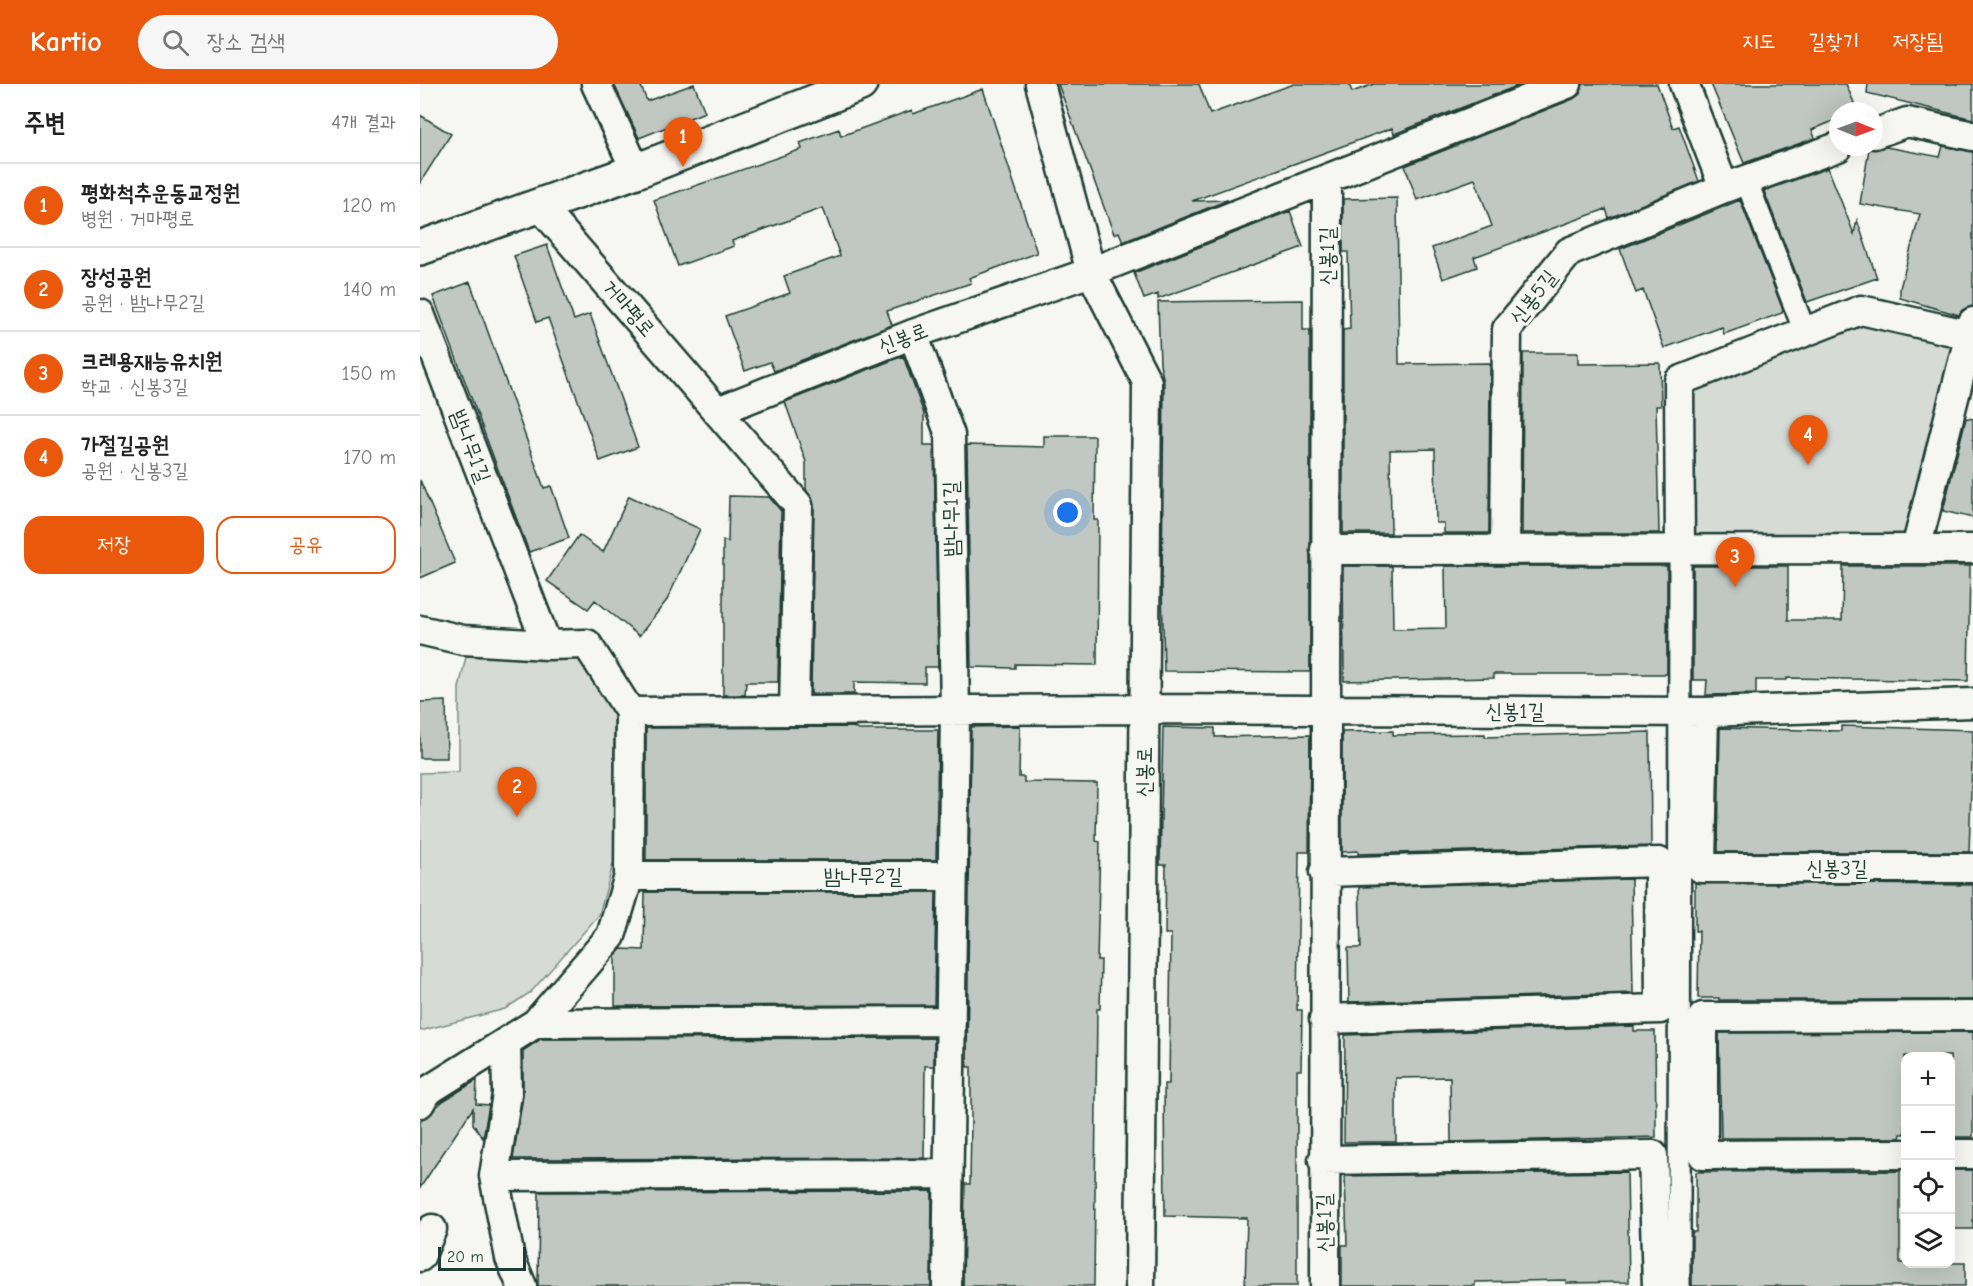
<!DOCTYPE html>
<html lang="ko">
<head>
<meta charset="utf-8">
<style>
	body { margin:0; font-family:"Comic Neue","Poor Story",sans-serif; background:#f6f6f6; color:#222 }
	.controls { position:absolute; right:18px; bottom:18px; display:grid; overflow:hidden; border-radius:12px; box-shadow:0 6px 24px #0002 }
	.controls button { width:54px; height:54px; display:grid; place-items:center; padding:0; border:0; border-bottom:2px solid #e0e0e0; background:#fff; color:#222; font:30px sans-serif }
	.compass { position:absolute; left:1409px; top:18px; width:54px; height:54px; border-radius:50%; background:#fff; box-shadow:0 6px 24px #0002; rotate:91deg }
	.scale { position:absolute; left:18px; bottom:15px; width:88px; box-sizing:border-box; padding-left:6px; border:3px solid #1f3d34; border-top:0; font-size:16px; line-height:21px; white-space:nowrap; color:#1f3d34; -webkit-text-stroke:4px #f6f6f2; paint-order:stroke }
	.you { position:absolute; left:648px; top:429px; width:21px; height:21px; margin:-15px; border:4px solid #fff; border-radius:50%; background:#1a73e8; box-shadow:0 0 0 9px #1a73e833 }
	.badge { display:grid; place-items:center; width:39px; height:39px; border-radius:50%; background:#ea580c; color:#fff; font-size:20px; font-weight:700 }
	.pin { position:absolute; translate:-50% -50px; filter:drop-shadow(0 2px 3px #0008) }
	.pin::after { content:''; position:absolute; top:32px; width:21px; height:18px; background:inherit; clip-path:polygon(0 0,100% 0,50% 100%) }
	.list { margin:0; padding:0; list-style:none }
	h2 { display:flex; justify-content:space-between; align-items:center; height:78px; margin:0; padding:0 24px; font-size:26px }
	h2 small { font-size:20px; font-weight:400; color:#767676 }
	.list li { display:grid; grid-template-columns:39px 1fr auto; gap:18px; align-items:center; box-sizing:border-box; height:84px; padding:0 24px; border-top:2px solid #e0e0e0 }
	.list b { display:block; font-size:22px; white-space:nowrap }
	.list p { margin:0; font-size:20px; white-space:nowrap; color:#767676 }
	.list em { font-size:20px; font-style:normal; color:#767676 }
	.actions { display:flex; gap:12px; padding:18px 24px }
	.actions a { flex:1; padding:14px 0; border:2px solid #ea580c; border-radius:18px; text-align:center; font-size:21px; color:#ea580c }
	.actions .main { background:#ea580c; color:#fff }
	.icon { flex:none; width:33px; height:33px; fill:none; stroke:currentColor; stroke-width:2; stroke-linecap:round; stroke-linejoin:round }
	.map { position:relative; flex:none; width:1553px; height:1202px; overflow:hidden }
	header { display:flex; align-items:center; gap:36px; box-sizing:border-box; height:84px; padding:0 30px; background:#ea580c; color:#fff }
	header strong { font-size:28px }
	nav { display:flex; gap:33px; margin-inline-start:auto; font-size:21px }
	.search { width:420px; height:54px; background:#f6f6f6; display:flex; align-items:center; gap:15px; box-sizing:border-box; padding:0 21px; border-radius:33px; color:#767676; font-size:22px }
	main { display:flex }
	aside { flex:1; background:#fff }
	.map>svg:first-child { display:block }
	.green { fill:#d6dbd6; stroke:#7a8c85; stroke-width:1.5 }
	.building { fill:#c1c8c3; stroke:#1f3d34; stroke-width:1.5 }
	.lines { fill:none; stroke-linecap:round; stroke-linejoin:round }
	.pedestrian-casing { stroke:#1f3d34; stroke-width:26 }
	.minor-casing { stroke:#1f3d34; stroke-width:33 }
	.secondary-casing { stroke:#1f3d34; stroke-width:38 }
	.pedestrian { stroke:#f6f6f2; stroke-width:21 }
	.minor { stroke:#f6f6f2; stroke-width:28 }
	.secondary { stroke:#f6f6f2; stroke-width:33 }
	.labels { text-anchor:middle; stroke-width:6; stroke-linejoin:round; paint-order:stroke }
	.street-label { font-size:21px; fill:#1f3d34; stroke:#f6f6f2 }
</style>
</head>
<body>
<header>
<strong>Kartio</strong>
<div class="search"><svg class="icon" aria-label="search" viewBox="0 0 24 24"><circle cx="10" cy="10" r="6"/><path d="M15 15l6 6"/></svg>장소 검색</div>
<nav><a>지도</a><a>길찾기</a><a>저장됨</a></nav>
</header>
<main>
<aside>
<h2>주변<small>4개 결과</small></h2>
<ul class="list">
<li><span class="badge">1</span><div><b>평화척추운동교정원</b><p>병원 · 거마평로</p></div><em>120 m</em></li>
<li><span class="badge">2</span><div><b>장성공원</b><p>공원 · 밤나무2길</p></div><em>140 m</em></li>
<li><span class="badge">3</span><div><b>크레용재능유치원</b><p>학교 · 신봉3길</p></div><em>150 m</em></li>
<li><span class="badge">4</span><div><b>가절길공원</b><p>공원 · 신봉3길</p></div><em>170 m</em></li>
</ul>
<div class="actions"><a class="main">저장</a><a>공유</a></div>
</aside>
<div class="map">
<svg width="1553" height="1202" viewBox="0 0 1553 1202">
	<rect width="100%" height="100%" fill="#f6f6f2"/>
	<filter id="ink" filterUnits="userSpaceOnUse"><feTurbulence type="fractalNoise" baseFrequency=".0167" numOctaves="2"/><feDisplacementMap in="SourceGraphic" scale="12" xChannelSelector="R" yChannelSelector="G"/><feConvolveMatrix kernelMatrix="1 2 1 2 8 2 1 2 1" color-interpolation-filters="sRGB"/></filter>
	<g filter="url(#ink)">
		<path class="green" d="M1441 226 1550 251 1496 465 1260 467 1259 297Z
			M47 568 156 571 194 631V777L179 831 111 908 85 925 0 947V689L39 688V604Z"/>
		<path class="building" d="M194 0H220L227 17 274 0 285 28 219 54Z
			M638 0H779L790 30 874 0H929L932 8 954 0H1102L974 50 972 44 772 117 808 116 703 158 699 148 694 150Z
			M1163 0H1237L1253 44 1259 42 1279 97 1189 134 1186 125 1054 173 1057 183 1023 195 1012 164 1072 142 1055 95 997 116 985 82 1153 15 1160 10Z
			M1291 0H1426L1434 19V27H1418V35L1392 46 1395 54 1324 79Z
			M1448 0H1553V35L1447 9Z
			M563 5 617 169 549 194 551 199 467 227 472 241 354 287 350 278 325 287 305 232 370 209 364 192 420 172 403 124 312 157 314 162 258 182 234 116 382 65 380 59 419 45 421 52 492 26 493 30Z
			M0 31 31 50 0 99Z
			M1523 62 1553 68V222L1542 226 1539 231 1480 214V204L1500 130 1440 120 1449 65 1466 63 1520 73Z
			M1408 84 1434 150 1437 136 1457 194 1387 218 1344 107Z
			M977 114 979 280 1070 279 1069 449H1024V439H1016L1015 365 970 366 971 449H923V246L930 245 928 168H923V115Z
			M1320 116 1363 226 1362 229 1304 250 1302 243 1244 264 1223 206 1216 209 1200 165Z
			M870 127 883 163 738 215V210L724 215 714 189Z
			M127 161 154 236 170 230 218 363 180 377 128 234 117 238 94 172Z
			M50 198 124 404 131 402 149 454 109 468 13 212Z
			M883 216V246H890V588L744 587 742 501 744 298 740 280 738 218Z
			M1103 269H1158V280L1240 279 1241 322H1236L1239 449H1102Z
			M483 272 504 330V361H514L518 583H505V599L434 598V610H391L394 421 386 405V378L365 318Z
			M1546 334 1553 335V434L1523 427Z
			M624 352H675L674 436H678L677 581 595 580V584L551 583 547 361 624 363Z
			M0 396 35 479 0 494Z
			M209 412 280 445 247 516 219 552 175 516 168 525 127 497 159 451 183 468Z
			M309 412 349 413 361 427 358 598H326L325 611H303V456L308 458Z
			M923 482H972L973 545 1026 544 1025 482H1247V590H1073L1074 594 924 597Z
			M1273 482H1368V536H1422L1423 482H1550L1548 597 1367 594V596H1336V610L1286 611 1287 596H1273Z
			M26 617 27 674H0V618Z
			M600 642 599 693H604V698L677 699 676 757 680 758 677 876H681L680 925H677L674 1202H543L545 1100H550L551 1037V983H547L551 643Z
			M1421 642 1553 646 1549 768H1298L1300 644 1421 647Z
			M433 643 439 646H518L516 776H226V644Z
			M743 643 795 644V653L890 651 889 768H879L877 926H882L881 986H877V1202H825L827 1134 745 1132 744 1000H749L751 850H745L746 781H740Z
			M973 647V651L1065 650V653L1230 648 1231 762 938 770V767L922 768V648Z
			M1211 795 1213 909 929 918 928 864H941L939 803Z
			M1275 799 1553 801V916H1299V914H1278L1279 847H1275Z
			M225 808H516L514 921 195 922V872L201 865 224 866Z
			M1214 942V947H1235L1236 1053 1031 1058 1030 993 976 994V1058H924L925 951Z
			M1553 948V1053H1530V972H1485V1050H1481L1480 1054H1301L1299 949Z
			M514 954V982H505L504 1074 93 1075 103 1012V967L121 955Z
			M57 996 56 1020 69 1021 63 1054 53 1040V1024L0 1104V1038L23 1017Z
			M1530 1086H1553V1145H1530Z
			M1480 1087V1179H1545V1202H1272V1148H1276V1088Z
			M1207 1088 1209 1198 1146 1199V1196L1055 1198V1202H922V1161H927L925 1092Z
			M512 1107 511 1202H118L119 1108Z"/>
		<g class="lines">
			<g class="pedestrian-casing">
				<path id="pedestrian" d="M1326 96 1385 248
					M1259 1202 1260 467"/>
			</g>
			<g class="minor-casing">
				<path id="minor" d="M176 0 216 87
					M620 0 671 188 727 298 720 1202
					M1264 0 1304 104
					M1454 50 1487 38 1553 52
					M120 122 378 421 374 627
					M0 230 127 561 167 560 210 628 725 625 1284 628 1553 619
					M493 250 530 351 535 627 527 1202
					M298 327 493 250 671 188 1147 0
					M1496 465 1553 238
					M905 466 1553 465
					M1085 466 1087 245 1149 168 1304 104 1418 63
					M1260 467 1259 297 1441 226 1550 251
					M0 546 43 556 127 561
					M1284 628 1281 784H1553
					M209 792H532
					M904 935 1240 925 1239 778 904 788
					M116 939 531 937
					M0 1019 6 1008 86 958
					M1486 1070 1283 1071V933L1553 932
					M1530 1070H1553
					M903 1076 1233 1071 1237 1202
					M74 1092 528 1090
					M0 1173 12 1145
					M102 1202 90 1174 74 1092 87 1010 86 958 116 939 191 852 209 792 210 628
					M905 1202 907 95"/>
			</g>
			<g class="secondary-casing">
				<path id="secondary" d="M0 164 216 87 440 0"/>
			</g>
			<use href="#pedestrian" class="pedestrian"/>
			<use href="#minor" class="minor"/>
			<use href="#secondary" class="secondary"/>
		</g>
	</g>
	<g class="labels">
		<g class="street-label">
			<text transform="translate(907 172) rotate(-90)" y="7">신봉1길</text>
			<text transform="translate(1113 213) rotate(-52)" y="7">신봉5길</text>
			<text transform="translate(209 224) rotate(49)" y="7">거마평로</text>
			<text transform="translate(483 254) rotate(-21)" y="7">신봉로</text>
			<text transform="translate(51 362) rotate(69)" y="7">밤나무1길</text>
			<text transform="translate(531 435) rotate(-91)" y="7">밤나무1길</text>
			<text x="1095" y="634">신봉1길</text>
			<text transform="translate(724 688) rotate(-89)" y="7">신봉로</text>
			<text x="1417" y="791">신봉3길</text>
			<text x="443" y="799">밤나무2길</text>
			<text transform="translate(904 1139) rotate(-91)" y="7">신봉1길</text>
		</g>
	</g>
</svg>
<div class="controls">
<button>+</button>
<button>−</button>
<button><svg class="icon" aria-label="locate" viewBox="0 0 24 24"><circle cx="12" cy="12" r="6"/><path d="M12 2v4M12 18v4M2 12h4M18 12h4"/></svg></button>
<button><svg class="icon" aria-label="layers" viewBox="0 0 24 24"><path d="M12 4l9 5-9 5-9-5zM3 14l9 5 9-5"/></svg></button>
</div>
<svg class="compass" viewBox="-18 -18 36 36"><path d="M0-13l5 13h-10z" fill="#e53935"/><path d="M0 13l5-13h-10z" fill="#767676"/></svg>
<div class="scale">20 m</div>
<div class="you"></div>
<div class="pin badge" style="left:263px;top:83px">1</div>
<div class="pin badge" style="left:97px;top:733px">2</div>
<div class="pin badge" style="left:1315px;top:503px">3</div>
<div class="pin badge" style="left:1388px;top:381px">4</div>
</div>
</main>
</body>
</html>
